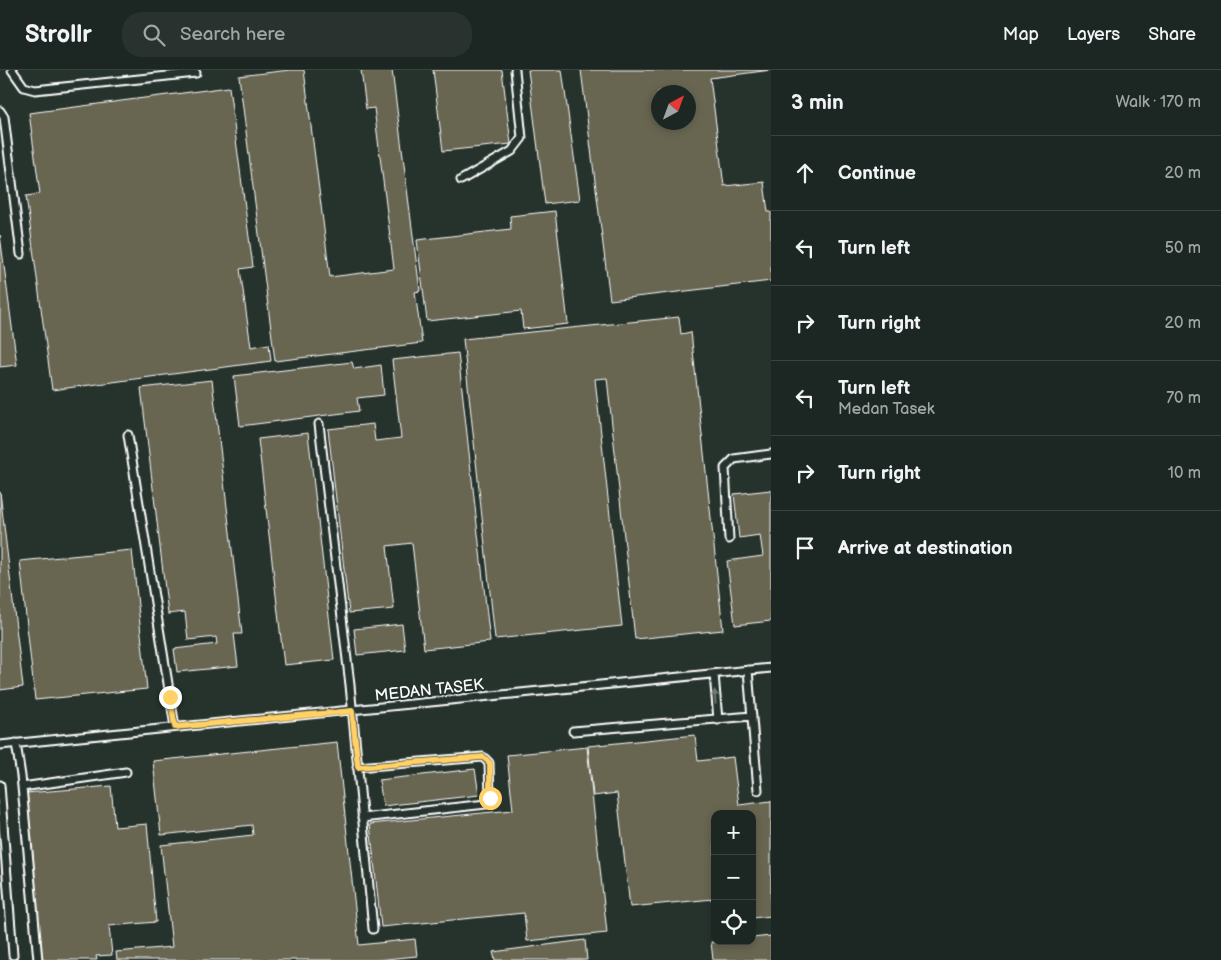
<!DOCTYPE html>
<html lang="en">
<head>
<meta charset="utf-8">
<style>
	body { margin:0; font-family:"Balsamiq Sans",sans-serif; background:#29322f; color:#f1f3f6 }
	.controls { position:absolute; right:15px; bottom:15px; display:grid; overflow:hidden; border-radius:10px; box-shadow:0 2px 8px #0003 }
	.controls button { width:45px; height:45px; display:grid; place-items:center; padding:0; border:0; border-bottom:1px solid #3a4340; background:#1c2622; color:#f1f3f6; font:25px sans-serif }
	.compass { position:absolute; left:651px; top:15px; width:45px; height:45px; border-radius:50%; background:#1c2622; box-shadow:0 2px 8px #0003; rotate:41deg }
	.stop { position:absolute; width:15px; height:15px; margin:-11px; border:4px solid #ffd166; border-radius:50%; background:#fff }
	.stop.end { background:#ffd166; border-color:#fff; box-shadow:0 1px 5px #0008 }
	.list { margin:0; padding:0; list-style:none }
	h2 { display:flex; justify-content:space-between; align-items:center; height:65px; margin:0; padding:0 20px; font-size:21px }
	h2 small { font-size:16px; font-weight:400; color:#a0a5a5 }
	.list li { display:grid; grid-template-columns:32px 1fr auto; gap:15px; align-items:center; box-sizing:border-box; height:75px; padding:0 20px; border-top:1px solid #3a4340 }
	.list b { display:block; font-size:19px; white-space:nowrap }
	.list p { margin:0; font-size:16px; white-space:nowrap; color:#a0a5a5 }
	.list em { font-size:16px; font-style:normal; color:#a0a5a5 }
	.icon { flex:none; width:28px; height:28px; fill:none; stroke:currentColor; stroke-width:2; stroke-linecap:round; stroke-linejoin:round }
	.map { position:relative; flex:none; width:771px; height:890px; overflow:hidden }
	header { display:flex; align-items:center; gap:30px; box-sizing:border-box; height:70px; padding:0 25px; background:#1c2622; border-bottom:1px solid #3a4340 }
	header strong { font-size:24px }
	nav { display:flex; gap:28px; margin-inline-start:auto; font-size:18px }
	.search { width:350px; height:45px; background:#29322f; display:flex; align-items:center; gap:12px; box-sizing:border-box; padding:0 18px; border-radius:20px; color:#a0a5a5; font-size:19px }
	main { display:flex }
	aside { flex:1; background:#1c2622 }
	.map>svg:first-child { display:block }
	.building { fill:#676651; stroke:#fff; fill-rule:evenodd }
	.lines { fill:none; stroke-linecap:round; stroke-linejoin:round }
	.lane-casing { stroke:#fff; stroke-width:11 }
	.lane { stroke:#26332d; stroke-width:7 }
	.oneway { fill:#727a76 }
	.route { stroke:#ffd166; stroke-width:6 }
	.labels { text-anchor:middle; stroke-width:4; stroke-linejoin:round; paint-order:stroke }
	.street-label { font-size:16px; fill:#fff; stroke:#26332d }
</style>
</head>
<body>
<header>
<strong>Strollr</strong>
<div class="search"><svg class="icon" aria-label="search" viewBox="0 0 24 24"><circle cx="10" cy="10" r="6"/><path d="M15 15l6 6"/></svg>Search here</div>
<nav><a>Map</a><a>Layers</a><a>Share</a></nav>
</header>
<main>
<div class="map">
<svg width="771" height="890" viewBox="0 0 771 890">
	<rect width="100%" height="100%" fill="#26332d"/>
	<filter id="ink" filterUnits="userSpaceOnUse"><feTurbulence type="fractalNoise" baseFrequency=".02" numOctaves="2"/><feDisplacementMap in="SourceGraphic" scale="10" xChannelSelector="R" yChannelSelector="G"/><feConvolveMatrix kernelMatrix="1 2 1 2 8 2 1 2 1" color-interpolation-filters="sRGB"/></filter>
	<g filter="url(#ink)">
		<path class="building" d="M290 0H304L330 207 394 199 374 38 366 39 361 0H392L420 221 415 222 422 273 275 291 239 6Z
			M433 0H502L511 74 443 81Z
			M528 0H562L580 130 545 134Z
			M581 0H771L710 8 724 116 764 112 768 142H771V211L610 230ZM658 22H688V52H658Z
			M229 17 253 197 240 199 251 277 269 274 271 291 52 320 26 126 40 124 29 43Z
			M555 141 568 254 523 259 521 241 427 251 417 170 511 159 510 146Z
			M0 165 17 295 0 297Z
			M679 247 681 264 691 262 723 560 635 569 607 308 595 309 622 556 495 569 463 269Z
			M458 283 490 572 424 579 412 473 387 476 394 539 349 543 328 359 373 354 375 371 401 368 392 290Z
			M352 292 354 299 381 295 384 325 357 328 359 341 240 356 234 306Z
			M212 310 242 564H234L238 596 177 602 174 579 217 574 216 567 188 570 185 542 168 544 141 318Z
			M308 363 334 590 284 595 258 369Z
			M771 420V551L735 555 727 491 763 486 760 465 739 468 734 424Z
			M0 422 23 617 0 620Z
			M132 480 147 619 35 630 20 491Z
			M402 554 405 580 357 585 354 559Z
			M695 665 698 691 733 687 739 735 771 731V846L752 848V744H715V841L713 829 630 837 617 723 593 726 588 676Z
			M337 672 359 875 415 869 417 886 376 890H117L116 882 172 877 161 775 253 765 252 755 161 765 153 691Z
			M587 677 607 863 527 871 524 843 381 857 370 754 513 740 507 685Z
			M475 699 479 725 383 736 379 710Z
			M111 716 115 757 147 754 156 852 109 856 112 885 96 886 97 890H42L26 723Z
			M771 866V890H713L711 872 752 871V868Z
			M585 870 587 890H495L493 882Z"/>
		<g class="lines">
			<g class="lane-casing">
				<path id="lane" d="M12 0 24 17 35 20 196 3
					M0 41 4 47 21 184
					M461 110 512 81 522 68 515 0
					M319 354 350 615 373 859
					M128 365 175 657
					M729 469 725 398 734 389 771 384
					M748 600 758 720
					M714 604 718 650
					M573 661 752 646
					M16 673 21 706 38 890
					M0 675 771 598
					M357 697 483 687 489 693 490 728 486 734 362 748
					M0 715 13 885
					M22 717 126 702"/>
			</g>
			<use href="#lane" class="lane"/>
		</g>
		<defs><path id="oneway-solid" d="M-6-.8H1V-3.2L6.5 0L1 3.2V.8H-6Z" transform="scale(1.25)"/></defs>
		<use class="oneway" href="#oneway-solid" transform="translate(715 627) rotate(-94)"/>
	</g>
	<g class="lines" filter="url(#ink)">
		<path class="route" d="M170 627 175 657 352 641 358 697 483 687 490 693V728"/>
	</g>
	<g class="labels">
		<g class="street-label">
			<text transform="translate(429 619) rotate(-6)" y="6">MEDAN TASEK</text>
		</g>
	</g>
</svg>
<div class="controls">
<button>+</button>
<button>−</button>
<button><svg class="icon" aria-label="locate" viewBox="0 0 24 24"><circle cx="12" cy="12" r="6"/><path d="M12 2v4M12 18v4M2 12h4M18 12h4"/></svg></button>
</div>
<svg class="compass" viewBox="-18 -18 36 36"><path d="M0-13l5 13h-10z" fill="#e53935"/><path d="M0 13l5-13h-10z" fill="#a0a5a5"/></svg>
<div class="stop" style="left:490px;top:728px"></div>
<div class="stop end" style="left:170px;top:627px"></div>
</div>
<aside>
<h2>3 min<small>Walk · 170 m</small></h2>
<ul class="list">
<li><svg class="icon" aria-label="ahead" viewBox="0 0 24 24"><path d="M12 20V5M6 11l6-6 6 6"/></svg><div><b>Continue</b></div><em>20 m</em></li>
<li><svg class="icon" aria-label="left" viewBox="0 0 24 24"><path d="M17 20v-9H6M10 6l-5 5 5 5"/></svg><div><b>Turn left</b></div><em>50 m</em></li>
<li><svg class="icon" aria-label="right" viewBox="0 0 24 24"><path d="M7 20v-9h11M14 6l5 5-5 5"/></svg><div><b>Turn right</b></div><em>20 m</em></li>
<li><svg class="icon" aria-label="left" viewBox="0 0 24 24"><path d="M17 20v-9H6M10 6l-5 5 5 5"/></svg><div><b>Turn left</b><p>Medan Tasek</p></div><em>70 m</em></li>
<li><svg class="icon" aria-label="right" viewBox="0 0 24 24"><path d="M7 20v-9h11M14 6l5 5-5 5"/></svg><div><b>Turn right</b></div><em>10 m</em></li>
<li><svg class="icon" aria-label="arrive" viewBox="0 0 24 24"><path d="M6 21V4h12l-3 4 3 4H6"/></svg><div><b>Arrive at destination</b></div></li>
</ul>
</aside>
</main>
</body>
</html>
